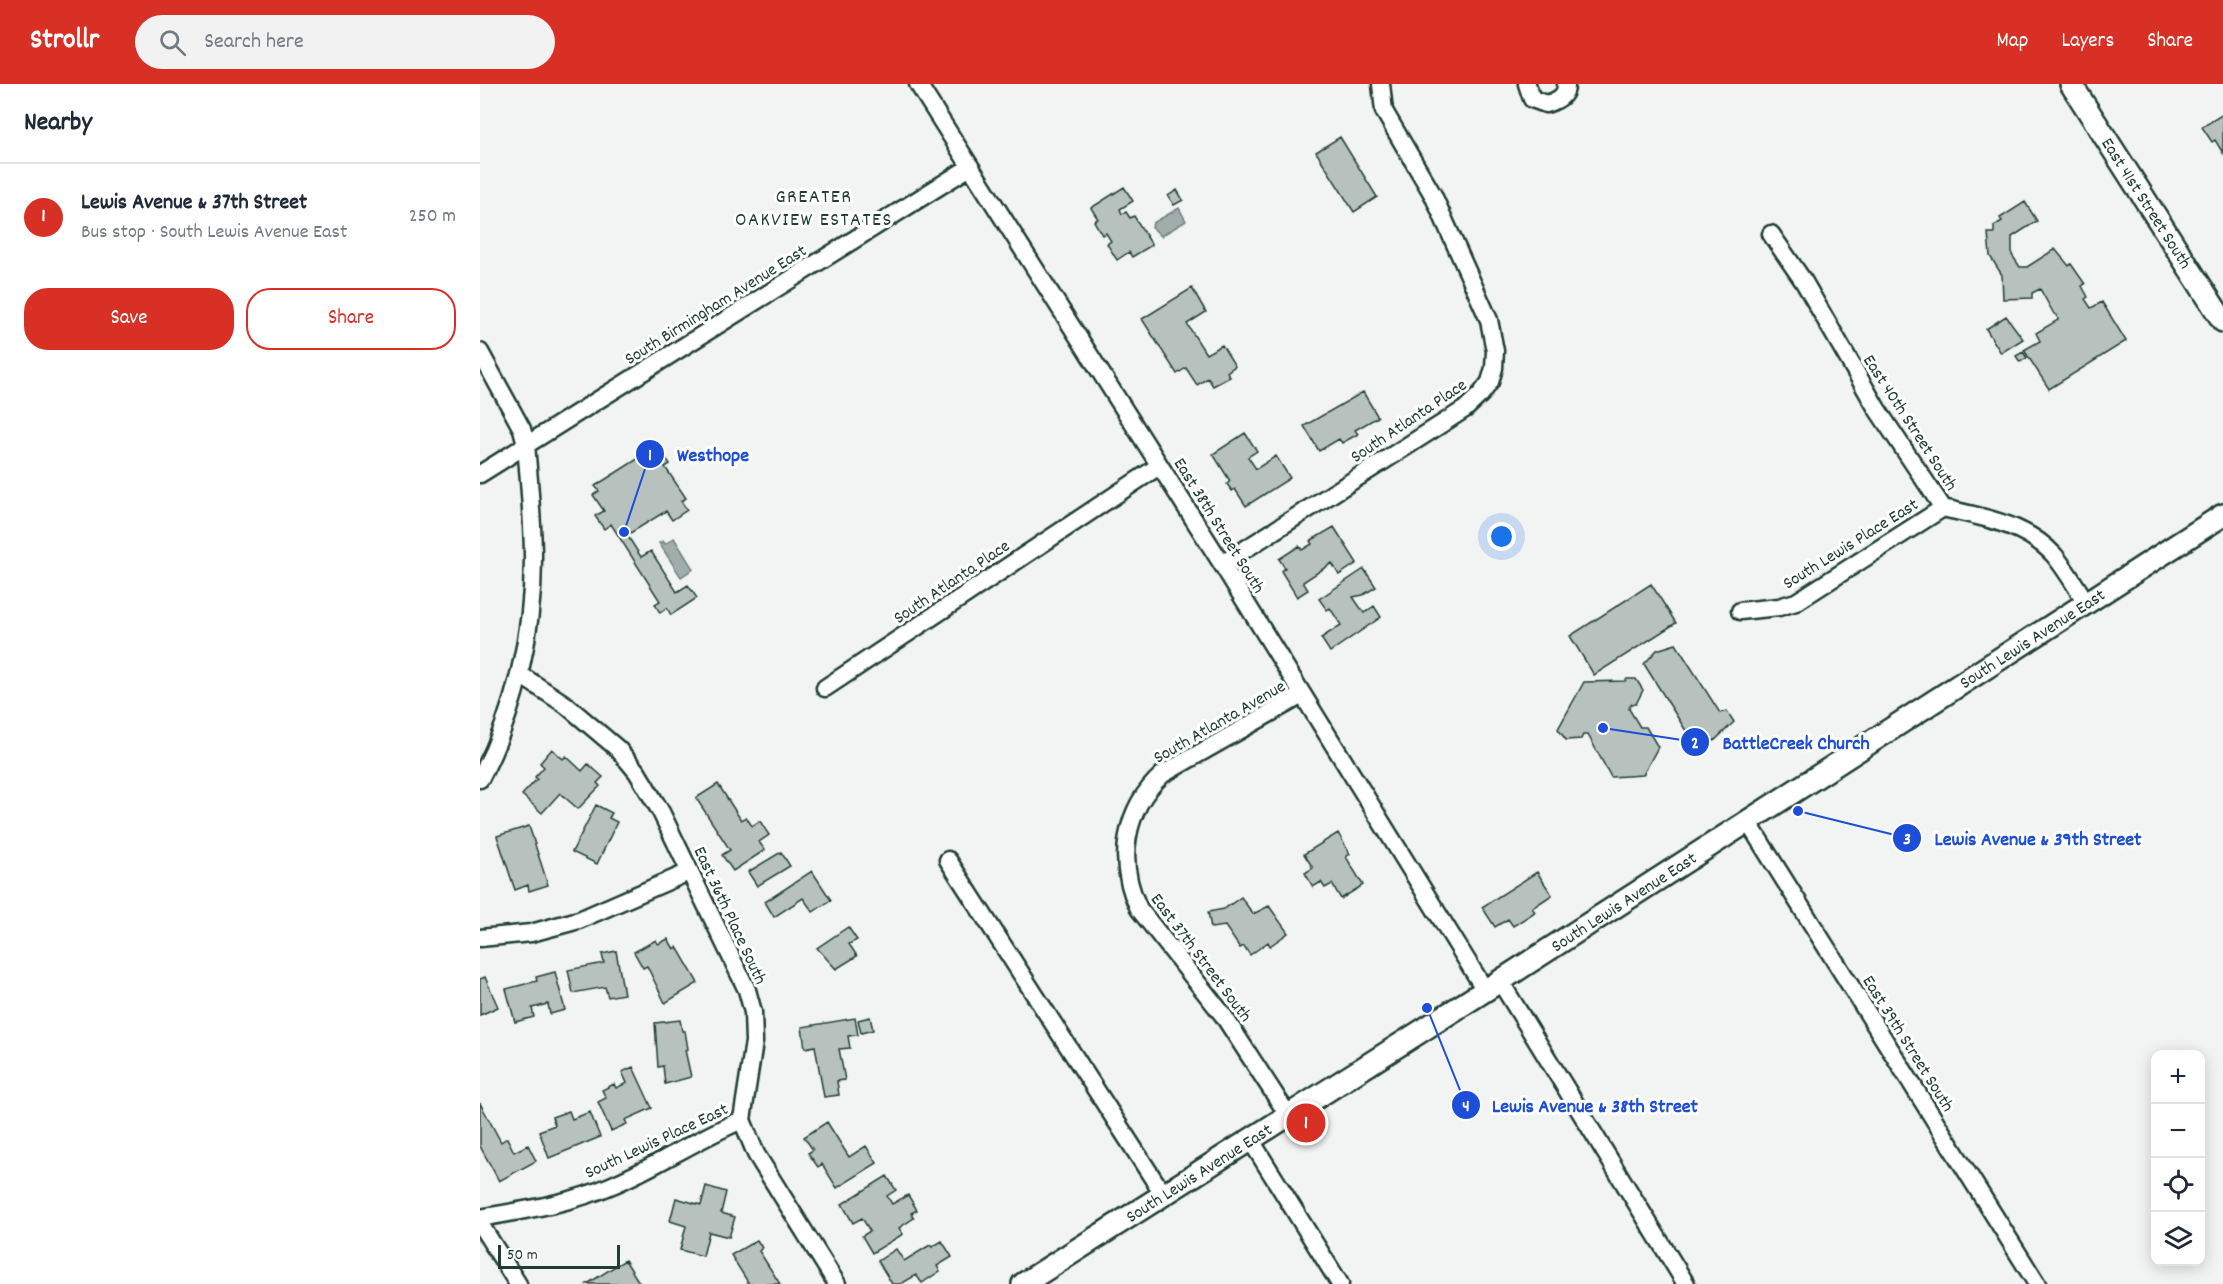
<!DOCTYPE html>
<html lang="en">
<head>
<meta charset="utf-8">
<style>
	body { margin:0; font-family:Dekko,sans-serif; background:#f2f2f3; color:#1f2937 }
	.controls { position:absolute; right:18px; bottom:18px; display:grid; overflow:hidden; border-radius:12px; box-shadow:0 3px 15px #0003 }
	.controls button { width:54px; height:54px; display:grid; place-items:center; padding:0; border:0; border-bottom:2px solid #e0e1e3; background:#fff; color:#1f2937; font:30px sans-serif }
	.scale { position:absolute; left:18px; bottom:15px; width:122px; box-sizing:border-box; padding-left:6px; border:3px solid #1f3d34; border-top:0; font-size:16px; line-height:21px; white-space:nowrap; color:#1f3d34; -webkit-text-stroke:4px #fff; paint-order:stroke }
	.you { position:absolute; left:1022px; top:453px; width:21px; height:21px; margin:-15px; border:4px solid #fff; border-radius:50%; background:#1a73e8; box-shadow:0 0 0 9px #1a73e833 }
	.badge { display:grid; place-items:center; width:39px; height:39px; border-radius:50%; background:#d93025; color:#fff; font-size:20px; font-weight:700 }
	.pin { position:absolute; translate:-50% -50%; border:3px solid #fff; box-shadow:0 2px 6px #0006 }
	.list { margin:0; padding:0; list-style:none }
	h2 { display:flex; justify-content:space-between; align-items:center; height:78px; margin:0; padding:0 24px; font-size:26px }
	h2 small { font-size:20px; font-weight:400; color:#747a83 }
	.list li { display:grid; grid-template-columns:39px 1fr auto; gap:18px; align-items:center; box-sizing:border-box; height:108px; padding:0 24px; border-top:2px solid #e0e1e3 }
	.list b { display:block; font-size:22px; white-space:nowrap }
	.list p { margin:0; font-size:20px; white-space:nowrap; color:#747a83 }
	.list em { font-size:20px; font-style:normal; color:#747a83 }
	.actions { display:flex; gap:12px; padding:18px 24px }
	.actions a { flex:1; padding:14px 0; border:2px solid #d93025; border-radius:24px; text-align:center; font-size:21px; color:#d93025 }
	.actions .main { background:#d93025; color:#fff }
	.icon { flex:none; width:33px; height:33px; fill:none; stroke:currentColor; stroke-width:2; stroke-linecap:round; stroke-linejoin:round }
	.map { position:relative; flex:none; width:1743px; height:1200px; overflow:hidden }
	header { display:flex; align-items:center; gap:36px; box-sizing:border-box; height:84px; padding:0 30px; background:#d93025; color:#fff }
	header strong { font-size:28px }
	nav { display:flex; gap:33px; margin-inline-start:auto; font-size:21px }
	.search { width:420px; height:54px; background:#f2f2f3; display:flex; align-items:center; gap:15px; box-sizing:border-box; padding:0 21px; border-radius:33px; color:#747a83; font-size:22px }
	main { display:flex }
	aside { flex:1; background:#fff }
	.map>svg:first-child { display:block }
	.water { fill:#a1adaa; stroke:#6d807b; stroke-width:1.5 }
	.building { fill:#b7c1bd; stroke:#1f3d34; stroke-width:1.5 }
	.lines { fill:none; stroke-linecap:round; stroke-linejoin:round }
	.minor-casing { stroke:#1f3d34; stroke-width:21 }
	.major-casing { stroke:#1f3d34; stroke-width:26 }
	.minor { stroke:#fff; stroke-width:16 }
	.major { stroke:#fff; stroke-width:21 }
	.labels { text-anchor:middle; stroke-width:6; stroke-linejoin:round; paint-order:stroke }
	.street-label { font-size:18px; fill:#1f3d34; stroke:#fff }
	.neighbourhood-label { font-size:20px; letter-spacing:1.5px; fill:#1f3d34; stroke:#fff }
	.leader { fill:none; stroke:#1d4ed8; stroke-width:2 }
	.callout-dot { fill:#1d4ed8; stroke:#fff; stroke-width:2 }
	.mark-label { font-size:18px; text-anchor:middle; font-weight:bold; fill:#fff }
	.callout-label { font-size:20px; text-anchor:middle; font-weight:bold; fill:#1d4ed8; stroke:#fff; stroke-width:6; stroke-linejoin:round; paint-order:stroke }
</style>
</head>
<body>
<header>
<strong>Strollr</strong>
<div class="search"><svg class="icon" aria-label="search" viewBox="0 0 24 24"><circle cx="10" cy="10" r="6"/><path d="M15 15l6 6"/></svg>Search here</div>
<nav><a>Map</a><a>Layers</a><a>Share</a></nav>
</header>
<main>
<aside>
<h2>Nearby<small></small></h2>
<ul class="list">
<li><span class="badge">1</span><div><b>Lewis Avenue &amp; 37th Street</b><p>Bus stop · South Lewis Avenue East</p></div><em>250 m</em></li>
</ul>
<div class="actions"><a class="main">Save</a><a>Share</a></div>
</aside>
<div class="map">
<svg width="1743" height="1200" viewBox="0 0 1743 1200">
	<rect width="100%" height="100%" fill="#f2f3f3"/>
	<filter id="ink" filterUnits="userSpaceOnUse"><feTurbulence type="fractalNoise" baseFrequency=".0167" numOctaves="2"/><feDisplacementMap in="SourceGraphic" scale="12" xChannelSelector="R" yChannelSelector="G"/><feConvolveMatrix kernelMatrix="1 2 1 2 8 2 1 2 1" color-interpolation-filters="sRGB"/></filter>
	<g filter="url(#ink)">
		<path class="water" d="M699 124 706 137 681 152 672 143 673 139Z
			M194 454 213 485 201 493 179 459 183 457 185 460Z"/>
		<path class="building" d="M1743 30V69L1735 56 1732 58 1722 43Z
			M860 53 897 113 874 128 836 68Z
			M644 103 653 117 640 125 642 130 646 128 650 134 654 132 672 161 652 173 649 168 637 176 627 160 631 157 626 149 622 151 614 137 618 135 611 124Z
			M697 106 703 116 694 121 688 112Z
			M1545 118 1557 137 1532 153V171L1540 183H1547L1575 165 1589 182 1591 180 1605 200 1602 202 1608 213 1605 215 1611 224 1622 218 1646 257 1569 305 1544 266 1560 257 1556 249 1578 236 1577 231 1574 230 1560 205 1552 209V214L1523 215 1522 191 1510 172 1508 149H1514V142L1522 137 1520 134Z
			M712 204 726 228 707 240 726 270 742 261 755 282 747 288 750 293 733 302 728 294 717 301 706 284 697 290 662 235Z
			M1526 232 1543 255 1521 269 1506 245Z
			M1543 268 1547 274 1540 278 1536 272Z
			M883 308 898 333 875 346 878 350 862 359 859 355 839 367 824 342Z
			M765 349 777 367 768 373 776 385 796 372 810 394 766 422 755 405 752 407 747 400 750 397 733 370Z
			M178 362 190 380 185 383 206 414 201 417 207 426 192 436 186 427 147 451 161 473 171 467 197 508 208 501 217 514 191 531 187 524 180 529 175 520 180 517 131 440 124 445 115 432 124 427 113 411 119 407 115 402Z
			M854 443 877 479 859 491 852 479 823 498 828 506 817 513 801 487 805 484 799 475 819 462 822 466 832 460 830 457Z
			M884 485 896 503 883 511 873 513 884 529 894 522 901 533 850 568 841 554 861 541 850 524 847 526 839 515Z
			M1171 500 1196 539 1114 591 1090 552Z
			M1196 560 1240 629 1247 627 1254 638 1235 656 1210 666 1203 655 1208 650 1164 580 1177 566Z
			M1147 595H1156L1163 606 1156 620H1151L1149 625 1160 643H1166L1178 663 1163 691 1131 693 1108 651H1103L1101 655 1086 656 1078 645 1104 598 1145 597Z
			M72 665 83 675 86 672 102 687 108 680 123 693 117 699 120 702 98 725 80 709 62 729 42 711 57 695 55 693 64 683 60 679Z
			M238 700 261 736 266 733 272 742 280 737 289 751 279 758 285 766 253 787 242 771 250 766 216 714Z
			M116 721 132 729 129 734 137 738 117 780 92 768Z
			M49 742 68 801 49 807 48 801 35 806 17 752Z
			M858 749 870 770 866 773 883 801 861 815 852 800 845 804 841 798 833 803 825 789 833 784 824 770Z
			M301 768 310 782 277 802 268 788Z
			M332 787 351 816 333 828 323 814 294 833 285 818Z
			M1057 788 1072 811 1052 824 1055 828 1033 842 1028 835 1015 843 1002 823Z
			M761 813 773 830 789 822 808 849 790 862 788 858 770 871 764 862 760 864 745 842 731 844 728 828 744 825Z
			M368 843 377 856 369 860 377 872 356 885 337 864Z
			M188 855 194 865 197 863 218 899 185 919 167 882 163 884 154 868 176 856 178 860Z
			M136 867 144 910 128 913 125 903 93 909 88 886 124 879 122 870Z
			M75 888 85 926 70 930 68 920 52 924 54 933 35 938 26 905 57 897 56 893Z
			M5 893 18 923 0 931V895Z
			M390 933 393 946 381 949 378 936Z
			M375 934 378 951 368 952 370 964 359 965 365 996 357 997 359 1011 344 1013 335 962 325 964 322 943Z
			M200 936 202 947H205L208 965 205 966 211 993 185 1000 183 982 178 983 175 939Z
			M153 983 172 1024 145 1036 147 1040 131 1047 118 1018 126 1014 122 1006 134 1000 136 1004 147 999 142 988Z
			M0 1019 21 1058 27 1054 34 1068 48 1061 56 1077 19 1097 0 1062Z
			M89 1027 92 1035 110 1028 120 1053 69 1074 59 1047 75 1041 72 1033Z
			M347 1038 369 1073 386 1062 397 1079 357 1104 342 1080 338 1083 328 1069 333 1066 324 1053Z
			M407 1092 416 1106 407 1112 412 1120 428 1111 437 1126 431 1129 434 1134 419 1144 423 1150 392 1169 382 1152 390 1147 382 1134 373 1139 362 1120Z
			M226 1102 246 1108 241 1129 255 1133 249 1153 229 1148 223 1172 200 1166 206 1142 190 1137 196 1114 221 1121Z
			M277 1156 282 1164 279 1167 300 1200H269L251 1171Z
			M462 1157 472 1173 457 1182 460 1187 442 1199 436 1191 421 1200H412L398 1177 416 1165 424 1177 450 1161 452 1163Z
			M145 1176 160 1200H107Z"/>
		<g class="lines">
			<g class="minor-casing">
				<path id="minor" d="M438 0 742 480 1005 906
					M1047 0 1052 15 1066 20C1077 17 1087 12 1086 0
					M1291 150 1324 198 1397 325 1463 424C1502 433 1546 440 1574 471 1586 485 1596 503 1606 518
					M0 268 42 345 46 360C49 398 53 437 53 475 53 550 35 629 0 695
					M0 390 490 83
					M742 480 985 325 1001 310 1010 298 1014 284 1015 267 1009 236 953 111 904 27 901 0
					M1260 527 1299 523 1316 518 1463 424
					M39 590 86 621 138 665 157 688 181 728 267 906 273 928 274 958 262 1036 276 1070 357 1200
					M345 604 679 382
					M1268 738 1557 1200
					M468 776 683 1110
					M0 854 51 849 99 836 209 788
					M1020 897 1206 1200
					M808 1031 743 931 659 825C636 778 644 725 683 690L822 611
					M770 1055 860 1200
					M0 1134C44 1126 89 1120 130 1102 176 1083 216 1055 262 1036
					M0 1140 38 1200"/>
			</g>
			<g class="major-casing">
				<g id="major">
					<path id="s1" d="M1591 0 1743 237"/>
					<path id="s2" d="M543 1200 1020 897 1743 431"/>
				</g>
			</g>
			<use href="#minor" class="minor"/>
			<use href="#major" class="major"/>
		</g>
	</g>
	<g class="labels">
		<g class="street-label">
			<text dy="6" stroke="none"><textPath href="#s1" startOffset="141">East 41st Street South</textPath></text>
			<text transform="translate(235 220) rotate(-32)" y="6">South Birmingham Avenue East</text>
			<text transform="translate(928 336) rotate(-34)" y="6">South Atlanta Place</text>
			<text transform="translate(1431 338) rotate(57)" y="6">East 40th Street South</text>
			<text transform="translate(740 441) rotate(58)" y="6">East 38th Street South</text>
			<text transform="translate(1370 459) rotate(-32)" y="6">South Lewis Place East</text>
			<text transform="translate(471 497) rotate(-34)" y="6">South Atlanta Place</text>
			<text dy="6" stroke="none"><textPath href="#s2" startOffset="1198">South Lewis Avenue East</textPath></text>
			<text transform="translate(739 637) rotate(-30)" y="6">South Atlanta Avenue</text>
			<text dy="6" stroke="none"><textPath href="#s2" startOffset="712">South Lewis Avenue East</textPath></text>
			<text transform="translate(251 831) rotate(65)" y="6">East 36th Place South</text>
			<text transform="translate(722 873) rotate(53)" y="6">East 37th Street South</text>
			<text transform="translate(1429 959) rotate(58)" y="6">East 39th Street South</text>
			<text transform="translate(176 1056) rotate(-25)" y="6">South Lewis Place East</text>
			<text dy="6" stroke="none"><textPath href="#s2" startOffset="208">South Lewis Avenue East</textPath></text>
		</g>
		<g class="neighbourhood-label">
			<text x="334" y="118">GREATER<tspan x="334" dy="23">OAKVIEW ESTATES</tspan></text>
		</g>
	</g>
	<path class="leader" d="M144 448L170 370M1123 644L1215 658M1318 727L1427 754M947 924L986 1021"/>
	<g class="callout-dot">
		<circle cx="144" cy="448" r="6"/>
		<circle cx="1123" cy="644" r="6"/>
		<circle cx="1318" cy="727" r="6"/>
		<circle cx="947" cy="924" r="6"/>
		<circle cx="170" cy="370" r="15"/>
		<circle cx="1215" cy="658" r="15"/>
		<circle cx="1427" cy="754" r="15"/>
		<circle cx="986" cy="1021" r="15"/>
	</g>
	<g class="mark-label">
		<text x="170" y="376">1</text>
		<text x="1215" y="664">2</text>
		<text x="1427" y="760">3</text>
		<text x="986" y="1027">4</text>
	</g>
	<g class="callout-label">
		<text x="233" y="377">Westhope</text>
		<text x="1316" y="665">BattleCreek Church</text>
		<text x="1558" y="761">Lewis Avenue &amp; 39th Street</text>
		<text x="1115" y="1028">Lewis Avenue &amp; 38th Street</text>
	</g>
</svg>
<div class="controls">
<button>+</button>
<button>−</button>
<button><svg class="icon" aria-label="locate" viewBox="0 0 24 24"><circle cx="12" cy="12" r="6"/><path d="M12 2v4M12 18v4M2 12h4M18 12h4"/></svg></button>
<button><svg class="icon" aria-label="layers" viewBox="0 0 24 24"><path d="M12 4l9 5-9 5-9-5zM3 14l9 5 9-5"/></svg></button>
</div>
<div class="scale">50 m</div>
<div class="you"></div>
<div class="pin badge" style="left:826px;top:1039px">1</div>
</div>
</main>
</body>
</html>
